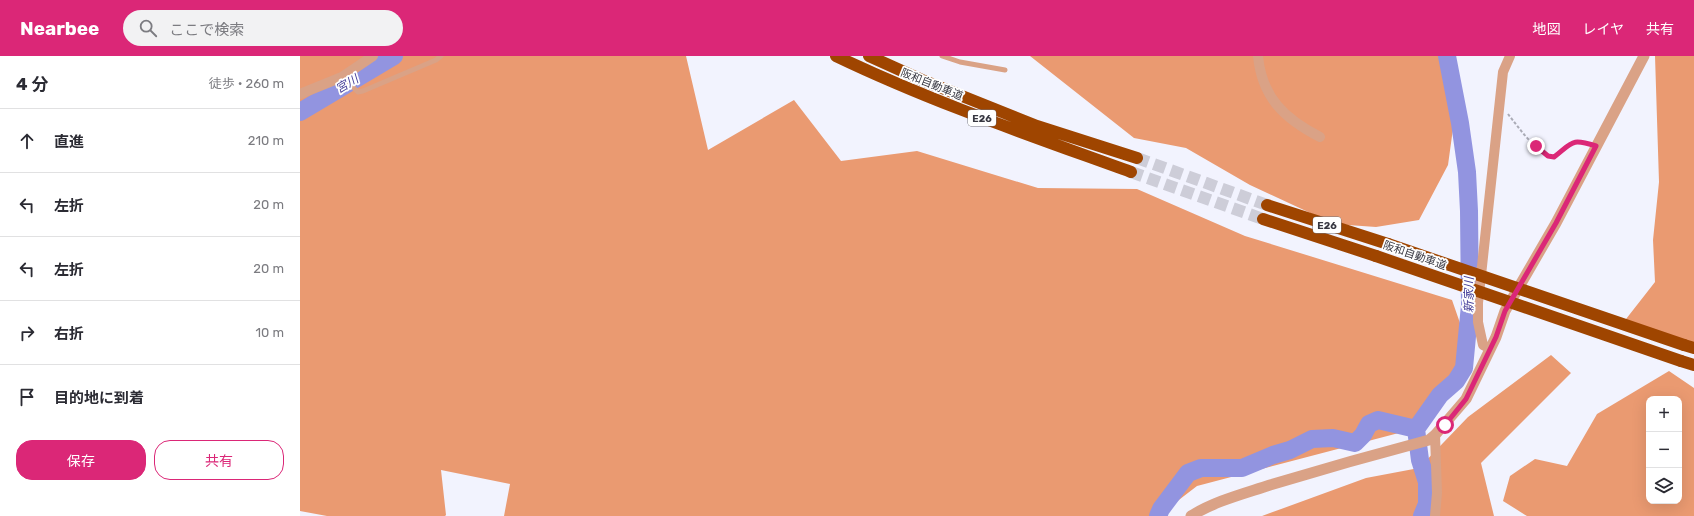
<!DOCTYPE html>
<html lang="ja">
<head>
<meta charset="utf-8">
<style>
	body { margin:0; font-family:Rubik,"Noto Sans JP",sans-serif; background:#f2f2f3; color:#2b2b33 }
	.controls { position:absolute; right:12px; bottom:12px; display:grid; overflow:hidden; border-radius:8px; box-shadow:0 4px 16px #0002 }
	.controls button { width:36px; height:36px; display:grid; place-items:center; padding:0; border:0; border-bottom:1px solid #e1e1e2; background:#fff; color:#2b2b33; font:20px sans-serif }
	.stop { position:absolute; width:12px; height:12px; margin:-9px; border:3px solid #db2777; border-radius:50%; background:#fff }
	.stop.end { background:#db2777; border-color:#fff; box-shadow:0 1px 4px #0008 }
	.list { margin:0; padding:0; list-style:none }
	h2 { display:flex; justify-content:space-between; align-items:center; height:52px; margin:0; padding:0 16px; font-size:17px }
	h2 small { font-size:13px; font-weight:400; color:#7c7c81 }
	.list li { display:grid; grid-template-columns:26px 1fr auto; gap:12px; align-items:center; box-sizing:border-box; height:64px; padding:0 16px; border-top:1px solid #e1e1e2 }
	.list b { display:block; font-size:15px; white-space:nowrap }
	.list em { font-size:13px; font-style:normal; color:#7c7c81 }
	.actions { display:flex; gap:8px; padding:12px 16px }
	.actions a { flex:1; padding:9px 0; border:1px solid #db2777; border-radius:16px; text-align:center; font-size:14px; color:#db2777 }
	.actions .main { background:#db2777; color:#fff }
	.icon { flex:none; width:22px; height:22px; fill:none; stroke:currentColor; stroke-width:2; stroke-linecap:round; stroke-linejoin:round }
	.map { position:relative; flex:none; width:1394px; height:460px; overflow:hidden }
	header { display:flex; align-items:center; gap:24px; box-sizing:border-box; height:56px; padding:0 20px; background:#db2777; color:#fff }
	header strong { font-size:19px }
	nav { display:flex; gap:22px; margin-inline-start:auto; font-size:14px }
	.search { width:280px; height:36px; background:#f2f2f3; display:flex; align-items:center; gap:10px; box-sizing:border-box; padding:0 14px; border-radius:22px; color:#7c7c81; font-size:15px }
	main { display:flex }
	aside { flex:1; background:#fff }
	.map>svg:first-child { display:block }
	.forest { fill:#ea9a71; fill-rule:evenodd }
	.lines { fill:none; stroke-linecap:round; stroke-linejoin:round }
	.river { stroke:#9294e0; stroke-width:18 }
	.motorway-tunnel { stroke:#cdcdd8; stroke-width:12; stroke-dasharray:12 6; stroke-linecap:butt }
	.path { stroke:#aaabb6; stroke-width:2; stroke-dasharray:3 2; stroke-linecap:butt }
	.service { stroke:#daa286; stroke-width:5 }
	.minor { stroke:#daa286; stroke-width:10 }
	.tertiary { stroke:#daa286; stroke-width:11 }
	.motorway { stroke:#9f4500; stroke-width:12 }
	.motorway-bridge { stroke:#9f4500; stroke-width:12 }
	.route { stroke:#db2777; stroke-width:5 }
	.labels { text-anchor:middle; stroke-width:3.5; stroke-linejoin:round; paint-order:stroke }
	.shield { fill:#fff; stroke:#73737a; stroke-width:1 }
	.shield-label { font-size:10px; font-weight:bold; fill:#373741 }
	.street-label { font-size:11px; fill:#373741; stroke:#fff }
	.water-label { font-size:12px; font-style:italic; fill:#463f99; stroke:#fff }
</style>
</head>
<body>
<header>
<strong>Nearbee</strong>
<div class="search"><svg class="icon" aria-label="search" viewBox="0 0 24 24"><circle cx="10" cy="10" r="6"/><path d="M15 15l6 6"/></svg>ここで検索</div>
<nav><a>地図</a><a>レイヤ</a><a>共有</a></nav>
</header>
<main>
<aside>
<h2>4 分<small>徒歩 · 260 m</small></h2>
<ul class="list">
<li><svg class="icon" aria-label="ahead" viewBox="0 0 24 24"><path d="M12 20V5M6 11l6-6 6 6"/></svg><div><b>直進</b></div><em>210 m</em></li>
<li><svg class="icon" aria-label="left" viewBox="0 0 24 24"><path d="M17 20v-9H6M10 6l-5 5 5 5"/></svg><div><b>左折</b></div><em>20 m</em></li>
<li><svg class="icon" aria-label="left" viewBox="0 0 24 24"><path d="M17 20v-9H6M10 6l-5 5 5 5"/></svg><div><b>左折</b></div><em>20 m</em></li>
<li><svg class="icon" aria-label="right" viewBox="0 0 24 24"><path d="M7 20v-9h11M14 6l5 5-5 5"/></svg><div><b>右折</b></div><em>10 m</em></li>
<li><svg class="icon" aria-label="arrive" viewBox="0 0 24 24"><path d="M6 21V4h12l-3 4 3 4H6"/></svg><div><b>目的地に到着</b></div></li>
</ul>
<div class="actions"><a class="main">保存</a><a>共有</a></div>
</aside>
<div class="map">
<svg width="1394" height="460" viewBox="0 0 1394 460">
	<rect width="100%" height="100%" fill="#f2f3fe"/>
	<path class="forest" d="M0 0H386L408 94 494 44 541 105 617 95 738 132 837 133 945 180 1152 244 1169 293 1114 373 897 430 858 460H204L210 428 141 414 146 459 145 460H27L0 455Z
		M730 0H1147L1158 36 1148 109 1119 164 1076 171 1034 168 950 129 886 92 834 82Z
		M1355 0H1394V295L1319 272 1355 226 1353 184 1359 126Z
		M1251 299 1271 317 1181 407 1194 460H962L1066 422 1119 412 1168 361Z
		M1369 315 1394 332V460H1227L1203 445 1210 420 1235 403 1267 410 1297 358ZM1349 343H1379V445H1349Z"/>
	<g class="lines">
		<path class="river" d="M0 56 94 0
			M858 460 861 453 888 417 901 412H942L973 399 990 394 1012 383 1033 382 1055 387 1063 379 1069 368 1078 364 1116 373
			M1122 460 1127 448V426L1120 404 1116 373 1140 339 1156 325 1164 312 1170 249 1169 155 1167 116 1160 67 1147 0"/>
		<path class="motorway-tunnel" d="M837 102 967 149
			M831 116 963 163"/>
		<path class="path" d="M1208 58C1219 72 1237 98 1254 101L1274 85 1288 87"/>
		<path class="service" d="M642 0 660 6 705 14
			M42 21 58 36 63 35 136 4 141 0"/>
		<path class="minor" d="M958 0C962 42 985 63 1020 81
			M0 38 42 21 73 0
			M1189 292 1183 289 1178 266V247L1203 16 1210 0
			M1135 460 1137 437 1135 379"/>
		<path class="tertiary" d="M891 460C915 445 943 438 970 429 1023 413 1076 398 1129 384L1135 379 1166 343 1196 281 1205 255 1256 167 1344 0"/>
		<path class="motorway" d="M536 0C632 46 732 80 831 116
			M569 0 622 24 737 70 837 102
			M967 149 1088 188
			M963 163 1076 200
			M1384 289 1394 292
			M1381 305 1394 309"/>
		<path class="motorway-bridge" d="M1088 188 1384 289
			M1076 200 1381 305"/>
	</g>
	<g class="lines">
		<path class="route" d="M1145 369 1166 343 1196 281 1205 255 1256 167 1296 90C1271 82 1273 86 1254 101L1248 100 1236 90"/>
	</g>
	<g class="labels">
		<g class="shield">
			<rect x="668" y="54" width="28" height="16" rx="3"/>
			<rect x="1013" y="161" width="28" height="16" rx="3"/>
		</g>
		<g class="shield-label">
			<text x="682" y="66">E26</text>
			<text x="1027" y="173">E26</text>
		</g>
		<g class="street-label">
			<text transform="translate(632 28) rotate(22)" y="4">阪和自動車道</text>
			<text transform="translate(1115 199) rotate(19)" y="4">阪和自動車道</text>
		</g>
		<g class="water-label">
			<text transform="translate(47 28) rotate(-31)" y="4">宮川</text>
			<text transform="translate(1169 239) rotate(-89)" y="4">新家川</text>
		</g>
	</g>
</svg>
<div class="controls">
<button>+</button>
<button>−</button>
<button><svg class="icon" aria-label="layers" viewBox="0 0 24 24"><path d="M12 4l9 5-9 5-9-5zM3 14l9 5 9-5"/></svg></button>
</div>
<div class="stop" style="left:1145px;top:369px"></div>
<div class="stop end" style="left:1236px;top:90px"></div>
</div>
</main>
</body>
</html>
